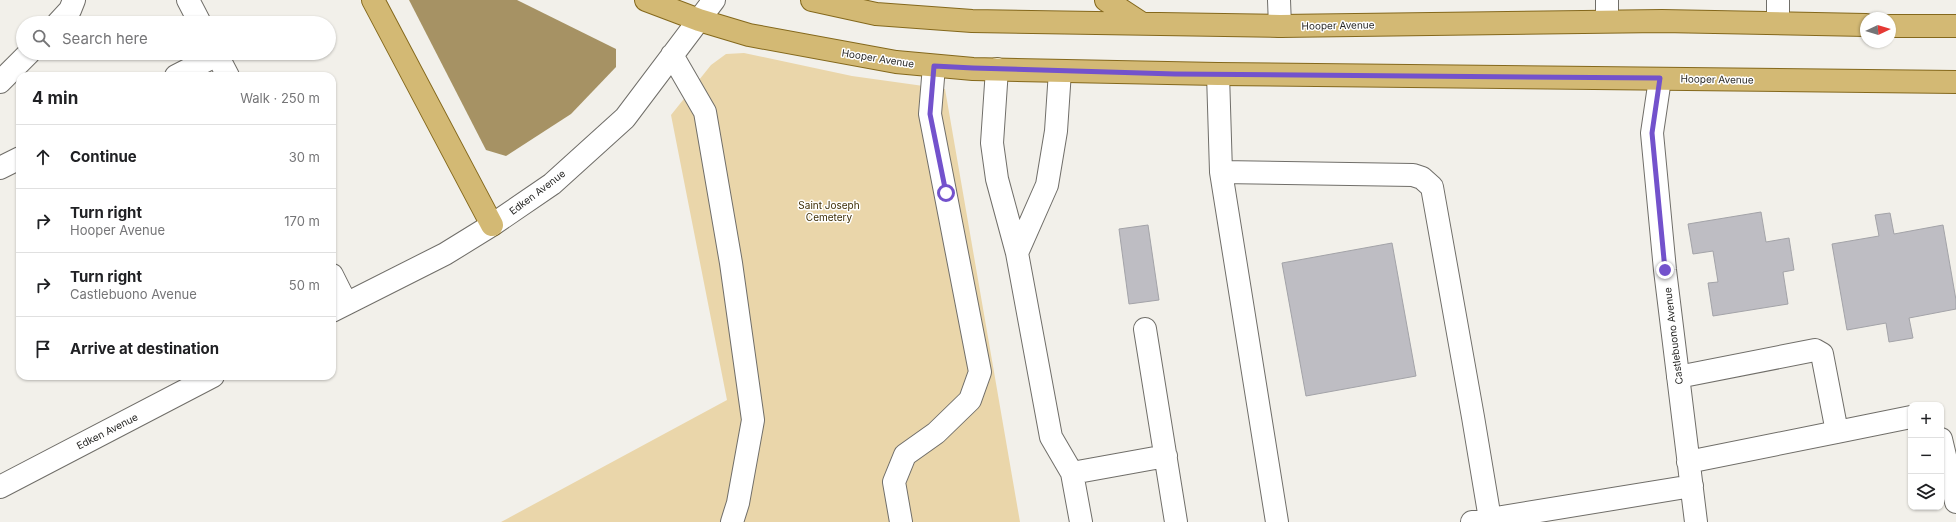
<!DOCTYPE html>
<html lang="en">
<head>
<meta charset="utf-8">
<style>
	body { margin:0; font-family:Inter,sans-serif; background:#f6f6f6; color:#202124 }
	.controls { position:absolute; right:12px; bottom:12px; display:grid; overflow:hidden; border-radius:8px; box-shadow:0 1px 3px #0004 }
	.controls button { width:36px; height:36px; display:grid; place-items:center; padding:0; border:0; border-bottom:1px solid #e0e0e0; background:#fff; color:#202124; font:20px sans-serif }
	.compass { position:absolute; left:1860px; top:12px; width:36px; height:36px; border-radius:50%; background:#fff; box-shadow:0 1px 3px #0004; rotate:86deg }
	.stop { position:absolute; width:12px; height:12px; margin:-9px; border:3px solid #7352cc; border-radius:50%; background:#fff }
	.stop.end { background:#7352cc; border-color:#fff; box-shadow:0 1px 4px #0008 }
	.list { margin:0; padding:0; list-style:none }
	h2 { display:flex; justify-content:space-between; align-items:center; height:52px; margin:0; padding:0 16px; font-size:17px }
	h2 small { font-size:13px; font-weight:400; color:#757577 }
	.list li { display:grid; grid-template-columns:26px 1fr auto; gap:12px; align-items:center; box-sizing:border-box; height:64px; padding:0 16px; border-top:1px solid #e0e0e0 }
	.list b { display:block; font-size:15px; white-space:nowrap }
	.list p { margin:0; font-size:13px; white-space:nowrap; color:#757577 }
	.list em { font-size:13px; font-style:normal; color:#757577 }
	.icon { flex:none; width:22px; height:22px; fill:none; stroke:currentColor; stroke-width:2; stroke-linecap:round; stroke-linejoin:round }
	.map { position:relative; flex:none; width:1956px; height:522px; overflow:hidden }
	.search { position:absolute; background:#fff; box-shadow:0 1px 3px #0004; left:16px; top:16px; width:320px; height:44px; display:flex; align-items:center; gap:10px; box-sizing:border-box; padding:0 14px; border-radius:22px; color:#757577; font-size:15px }
	.panel { position:absolute; background:#fff; box-shadow:0 1px 3px #0004; left:16px; top:72px; width:320px; height:308px; border-radius:12px }
	.map>svg:first-child { display:block }
	.green { fill:#ead6aa }
	.water { fill:#a69264 }
	.building { fill:#bebdc3; stroke:#a3a3a8 }
	.lines { fill:none; stroke-linecap:round; stroke-linejoin:round }
	.minor-casing { stroke:#706e69; stroke-width:24 }
	.major-casing { stroke:#84681c; stroke-width:24 }
	.minor { stroke:#fff; stroke-width:22 }
	.major { stroke:#d3b974; stroke-width:22 }
	.route { stroke:#7352cc; stroke-width:5 }
	.labels { text-anchor:middle; stroke-width:3; stroke-linejoin:round; paint-order:stroke }
	.street-label { font-size:10px; fill:#282826; stroke:#fff }
	.park-label { font-size:10px; fill:#3c2d05; stroke:#fff }
</style>
</head>
<body>
<div class="map">
<svg width="1956" height="522" viewBox="0 0 1956 522">
	<rect width="100%" height="100%" fill="#f2f0ea"/>
	<path class="green" d="M744 53 852 76 945 89 1020 522H501L727 400 671 115 711 65 726 54Z"/>
	<path class="water" d="M409 0H517L616 49V67L571 114 506 156 486 150Z"/>
	<path class="building" d="M1761 212 1766 242 1789 238 1794 270 1783 272 1788 304 1713 316 1708 283 1718 282 1713 251 1693 254 1688 224Z
		M1890 213 1894 234 1943 225 1956 300V309L1909 318 1913 338 1889 342 1886 323 1847 330 1832 244 1879 236 1875 215Z
		M1148 225 1159 300 1129 304 1119 229Z
		M1392 243 1416 376 1306 396 1282 263Z"/>
	<g class="lines">
		<g class="minor-casing">
			<path id="minor" d="M188 0 200 23
				M1279 0 1280 26
				M1607 0V21
				M1778 0V23
				M58 23 70 10 74 0
				M216 53 228 76
				M672 55 705 112 731 263 753 420 738 503 732 522
				M997 69 992 143 997 179 1017 253 1051 437 1072 473 1081 522
				M1218 74 1221 172 1277 522
				M176 76 217 55
				M1660 79 1652 133 1665 270 1696 522
				M0 82 29 53
				M0 168 20 158
				M1221 172 1413 175 1422 178 1432 187 1473 417 1490 519
				M1017 253 1047 185 1056 131 1060 71
				M332 275 346 303
				M332 311 445 254 492 225 552 184 625 118 714 0
				M1145 329 1176 522
				M1678 377 1815 350 1822 354 1837 432 1688 462
				M1837 432 1911 417
				M1941 439 1956 502
				M1072 473 1166 456
				M0 487 213 376
				M901 522 894 482 905 455 936 433 970 400 980 372 930 114 934 66
				M1472 522 1692 486"/>
		</g>
		<g class="major-casing">
			<path id="major" d="M373 0 492 225
				M646 0 699 20 749 35 896 62 973 69 1218 74 1956 82
				M812 0 876 14 972 21 1280 26 1662 21 1866 25
				M1106 0 1141 23
				M1890 26H1956"/>
		</g>
		<use href="#minor" class="minor"/>
		<use href="#major" class="major"/>
	</g>
	<g class="lines">
		<path class="route" d="M946 193 930 114 934 66 973 68 1175 74 1660 78 1652 133 1665 270"/>
	</g>
	<g class="labels">
		<g class="street-label">
			<text transform="translate(1338 25) rotate(-1)" y="4">Hooper Avenue</text>
			<text transform="translate(878 58) rotate(9)" y="4">Hooper Avenue</text>
			<text transform="translate(1717 79) rotate(1)" y="4">Hooper Avenue</text>
			<text transform="translate(537 192) rotate(-37)" y="4">Edken Avenue</text>
			<text transform="translate(1673 336) rotate(-97)" y="4">Castlebuono Avenue</text>
			<text transform="translate(107 431) rotate(-27)" y="4">Edken Avenue</text>
		</g>
		<g class="park-label">
			<text x="829" y="209">Saint Joseph<tspan x="829" dy="12">Cemetery</tspan></text>
		</g>
	</g>
</svg>
<div class="controls">
<button>+</button>
<button>−</button>
<button><svg class="icon" aria-label="layers" viewBox="0 0 24 24"><path d="M12 4l9 5-9 5-9-5zM3 14l9 5 9-5"/></svg></button>
</div>
<svg class="compass" viewBox="-18 -18 36 36"><path d="M0-13l5 13h-10z" fill="#e53935"/><path d="M0 13l5-13h-10z" fill="#757577"/></svg>
<div class="stop" style="left:946px;top:193px"></div>
<div class="stop end" style="left:1665px;top:270px"></div>
<div class="search"><svg class="icon" aria-label="search" viewBox="0 0 24 24"><circle cx="10" cy="10" r="6"/><path d="M15 15l6 6"/></svg>Search here</div>
<section class="panel">
<h2>4 min<small>Walk · 250 m</small></h2>
<ul class="list">
<li><svg class="icon" aria-label="ahead" viewBox="0 0 24 24"><path d="M12 20V5M6 11l6-6 6 6"/></svg><div><b>Continue</b></div><em>30 m</em></li>
<li><svg class="icon" aria-label="right" viewBox="0 0 24 24"><path d="M7 20v-9h11M14 6l5 5-5 5"/></svg><div><b>Turn right</b><p>Hooper Avenue</p></div><em>170 m</em></li>
<li><svg class="icon" aria-label="right" viewBox="0 0 24 24"><path d="M7 20v-9h11M14 6l5 5-5 5"/></svg><div><b>Turn right</b><p>Castlebuono Avenue</p></div><em>50 m</em></li>
<li><svg class="icon" aria-label="arrive" viewBox="0 0 24 24"><path d="M6 21V4h12l-3 4 3 4H6"/></svg><div><b>Arrive at destination</b></div></li>
</ul>
</section>
</div>
</body>
</html>
